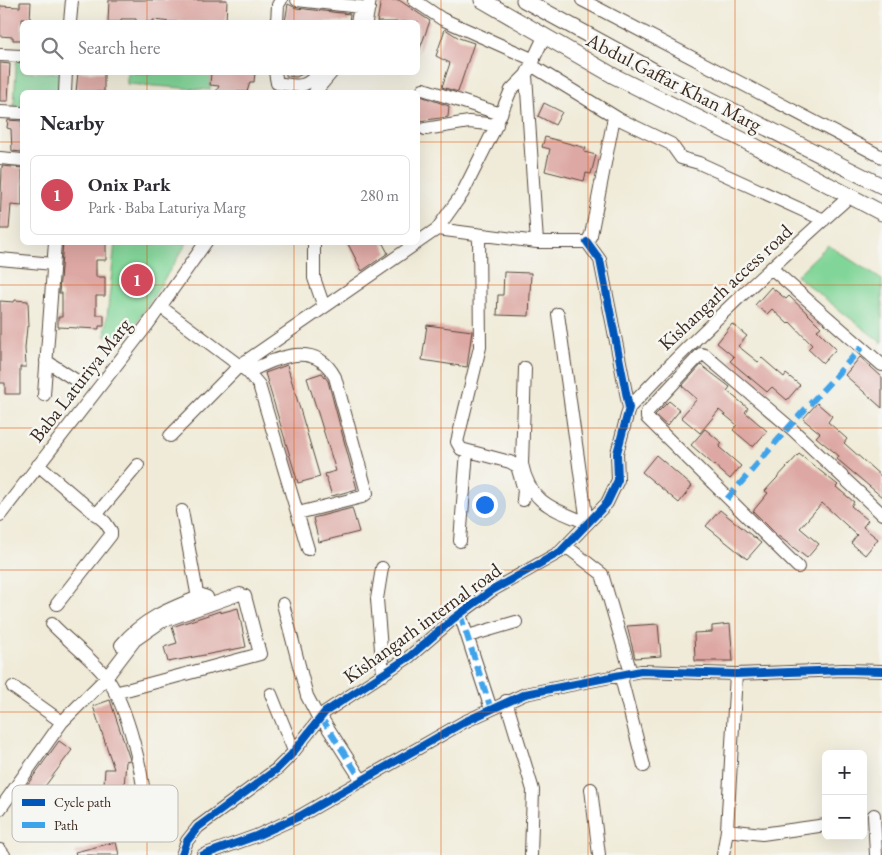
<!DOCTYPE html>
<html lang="en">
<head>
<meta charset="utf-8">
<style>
	body { margin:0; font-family:"EB Garamond",serif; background:#f7f7f7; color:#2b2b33 }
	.controls { position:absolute; right:15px; bottom:15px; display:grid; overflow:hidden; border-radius:8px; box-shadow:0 5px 20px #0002 }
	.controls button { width:45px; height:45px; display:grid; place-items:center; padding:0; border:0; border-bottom:1px solid #e1e1e2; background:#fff; color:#2b2b33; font:25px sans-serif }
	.you { position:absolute; left:484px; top:504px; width:18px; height:18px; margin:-12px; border:4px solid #fff; border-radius:50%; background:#1a73e8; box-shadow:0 0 0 8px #1a73e833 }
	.badge { display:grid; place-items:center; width:32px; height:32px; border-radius:50%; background:#d1495b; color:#fff; font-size:16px; font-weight:700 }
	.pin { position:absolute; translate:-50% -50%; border:2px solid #fff; box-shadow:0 1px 5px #0006 }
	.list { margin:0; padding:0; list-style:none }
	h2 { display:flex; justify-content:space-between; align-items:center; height:65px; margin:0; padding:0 20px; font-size:21px }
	h2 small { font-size:16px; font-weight:400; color:#7c7c81 }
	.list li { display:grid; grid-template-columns:32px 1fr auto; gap:15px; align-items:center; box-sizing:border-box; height:80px; margin:0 10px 10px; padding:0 10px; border:1px solid #e1e1e2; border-radius:8px }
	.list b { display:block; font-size:19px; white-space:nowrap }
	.list p { margin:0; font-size:16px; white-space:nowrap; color:#7c7c81 }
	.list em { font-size:16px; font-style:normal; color:#7c7c81 }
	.icon { flex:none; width:28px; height:28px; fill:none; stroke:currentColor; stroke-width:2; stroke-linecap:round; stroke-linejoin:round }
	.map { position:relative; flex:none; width:882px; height:855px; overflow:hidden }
	.search { position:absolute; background:#fff; box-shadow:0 5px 20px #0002; left:20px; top:20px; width:400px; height:55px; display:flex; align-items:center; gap:12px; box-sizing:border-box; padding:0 18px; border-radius:8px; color:#7c7c81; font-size:19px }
	.panel { position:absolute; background:#fff; box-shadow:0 5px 20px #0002; left:20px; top:90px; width:400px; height:155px; border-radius:8px }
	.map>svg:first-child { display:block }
	.green { fill:#81d598; stroke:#5e805b }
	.building { fill:#dda7a3 }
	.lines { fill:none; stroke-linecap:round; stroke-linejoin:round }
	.minor-casing { stroke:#56473a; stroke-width:14 }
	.major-casing { stroke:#56473a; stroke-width:17 }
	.minor { stroke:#fff; stroke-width:12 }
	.major { stroke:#fff; stroke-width:15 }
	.quiet { stroke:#3fa3ea; stroke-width:6; stroke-dasharray:12 6; stroke-linecap:butt }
	.cycleway-casing { stroke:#f6f6f2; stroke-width:11 }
	.cycleway { stroke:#0057b8; stroke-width:8 }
	.grid { fill:none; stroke:#df570d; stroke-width:1; stroke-opacity:0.55 }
	.labels { text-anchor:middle; stroke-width:5; stroke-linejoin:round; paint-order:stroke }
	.street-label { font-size:20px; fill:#3b2a1e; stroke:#f6f6f2 }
	.key { fill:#f6f6f2; stroke:#beb9b2; stroke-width:1 }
	.key-label { font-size:14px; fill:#3b2a1e }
</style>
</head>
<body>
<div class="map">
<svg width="882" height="855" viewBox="0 0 882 855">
	<rect width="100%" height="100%" fill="#f6f6f2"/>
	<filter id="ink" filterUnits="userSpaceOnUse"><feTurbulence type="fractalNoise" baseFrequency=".02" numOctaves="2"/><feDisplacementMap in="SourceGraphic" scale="10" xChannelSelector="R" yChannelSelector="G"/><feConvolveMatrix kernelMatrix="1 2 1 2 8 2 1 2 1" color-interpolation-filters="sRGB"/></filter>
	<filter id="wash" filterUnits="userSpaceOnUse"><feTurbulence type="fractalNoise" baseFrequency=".0096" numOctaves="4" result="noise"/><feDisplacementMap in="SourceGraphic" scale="20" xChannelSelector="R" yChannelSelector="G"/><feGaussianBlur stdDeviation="1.12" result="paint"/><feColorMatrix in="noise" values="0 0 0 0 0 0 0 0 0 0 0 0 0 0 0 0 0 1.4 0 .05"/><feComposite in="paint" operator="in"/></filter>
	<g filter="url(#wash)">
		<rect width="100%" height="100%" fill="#f0ebd8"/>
		<path class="green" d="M17 51 22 52V72L63 73 62 92H22V107L14 106Z
			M127 73H211L210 90 127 84Z
			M115 243H187L127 338 105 336Z
			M828 245 882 280V343L796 276Z"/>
		<g id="blocks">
			<path class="building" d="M109 0H227L226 22H171L153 20V22H136V19H121V22H108Z
				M381 0H399L430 21 418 54V22H377Z
				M20 2H31L30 19H22V40H13V37L0 36V6L20 7Z
				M288 4 296 8 350 14 349 22H285Z
				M445 29 459 38 474 43 458 92 442 87 450 63 436 56Z
				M0 63 10 64 8 101H0Z
				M78 72H104V92H76Z
				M211 72H255L254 82H250L247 92H216L219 86 210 85Z
				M286 72H307L296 77 286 76Z
				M418 95 449 106 448 117 418 121Z
				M544 103 562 112 555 125 538 116Z
				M8 120 22 121V152L12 151 11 129 7 128Z
				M545 137 586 148 584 152 596 155 591 174 586 173 584 181 545 171 550 149 542 147Z
				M2 166 22 168V206L11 205 9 229H0Z
				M63 242H106V260H96V277H105V296H96V315H104V326H99V329L58 327V317H62V293H59Z
				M347 242H382L388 253 362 271Z
				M504 272 531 273 529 316 497 315 498 295H503Z
				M771 287 786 299 789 296 807 313 821 327 817 330 836 349 823 363 808 349 812 345 790 322 788 324 772 309 767 314 755 305Z
				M15 300 28 301 29 327H27L25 348 26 367H20V394H5V383H0V301L14 302Z
				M732 324 747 336 738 346 758 362 762 358 784 377 786 374 800 385 787 400 772 387 767 392 730 361 734 357 717 343Z
				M427 325 472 331 467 367 422 360Z
				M860 357 882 377V408L845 375Z
				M287 365 320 477 298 483 265 373Z
				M701 365 730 387 727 391 748 408 745 412 767 431 753 447 733 430 737 425 719 410 700 433 681 417 697 399 682 386Z
				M322 373 328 381 357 489 332 496 325 474 336 471 307 378Z
				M669 401 680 410 667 426 655 415Z
				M817 403 832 416 828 422 847 439 844 443 882 477V497L837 459 839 456 816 437 820 433 803 419Z
				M705 429 722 443 719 447 741 466 730 479 691 445Z
				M799 454 838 485 836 487 854 502 851 506 868 520 863 527 878 539 865 555 851 543 857 535 822 503 800 528 819 544 807 558 777 535 753 511 768 493 765 491Z
				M656 455 692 486 679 503 642 472Z
				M352 508 359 532 319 542 313 518Z
				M720 510 761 543 747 559 706 526Z
				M238 608 246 647 168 662 164 647 177 643 172 627 220 611V613Z
				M658 624 661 656 635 658 627 626Z
				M730 624 733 661H695L694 633 712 632V626Z
				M110 700 130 760 126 761 123 801 103 799 105 769H114L93 706Z
				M59 741 72 750 34 801 22 792Z
				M116 842 119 855H76L75 852Z"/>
		</g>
	</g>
	<g filter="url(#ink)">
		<use href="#blocks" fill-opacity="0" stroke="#56473a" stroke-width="1"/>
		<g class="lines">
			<g class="minor-casing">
				<path id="minor" d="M297 0 369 8
					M414 0 442 19 534 60
					M582 0 882 157
					M70 22 72 0
					M277 22 278 5 281 0
					M357 22 360 8
					M366 22 370 0
					M0 55 22 56
					M531 65 619 119 671 144 681 158 699 163 824 220
					M275 72 277 83C298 86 304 90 319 72
					M526 75 537 242
					M423 89 501 114
					M65 92 66 72
					M315 92 332 72
					M0 112 22 113
					M425 129 469 122 497 125
					M0 158 22 160
					M437 229 537 242H587
					M479 236 480 347 457 442 461 449 510 462 517 466 524 490 523 500
					M314 242V278L324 307
					M587 242 591 235 614 117
					M0 259 53 264
					M771 268 882 365
					M161 307 248 372 259 385 308 549
					M558 314 587 523
					M46 361 77 381
					M525 368 522 464C530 504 554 509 587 523
					M248 372C277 358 315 339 335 377L367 493 362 497 298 513
					M44 395 55 242
					M629 408C698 333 774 265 850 196
					M170 436 239 366 437 229 462 194 494 130 511 90 526 75 544 37
					M38 465 105 522 111 531V535L57 604
					M182 511 197 593 207 597
					M0 515 148 324 206 242
					M96 515 138 465
					M460 541 467 451
					M567 547 602 574 631 673
					M798 567 647 418V412L701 354 705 355 793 430 882 514
					M382 568 377 599 383 675
					M283 604 307 696 319 719
					M460 614 491 709
					M52 624C69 642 92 658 107 678 128 708 144 774 145 810
					M468 636 516 622
					M121 645C142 619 170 608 201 596
					M620 674 644 766
					M736 674 727 830 762 834 826 825
					M13 687 62 722
					M271 694 294 751
					M506 701 533 790 531 855
					M321 717 362 781
					M591 789 599 855
					M0 809 62 722 106 678 135 640 161 622 240 594 245 596 260 654 115 693
					M874 815 876 855
					M0 850 4 855
					M182 855 187 841 198 827 277 769 291 755 325 712 409 657 453 619 491 591 560 552 607 503 618 480 617 453 629 408 600 260 587 242
					M203 855 256 836 300 816 464 722 525 694 641 671 736 674 844 670 882 671
					M723 855 727 830"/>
			</g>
			<g class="major-casing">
				<path id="major" d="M482 0 614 76 747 142 882 213
					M524 0 656 72 882 186"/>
			</g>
			<use href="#minor" class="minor"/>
			<use href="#major" class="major"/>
			<path class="quiet" d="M727 499 789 427 862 347
				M460 614 491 709
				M321 717 362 781"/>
			<g class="cycleway-casing">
				<path id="cycleway" d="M182 855 187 841 198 827 277 769 291 755 325 712 409 657 453 619 491 591 560 552 607 503 618 480 617 453 629 408 600 260 587 242
					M203 855 256 836 300 816 464 722 525 694 641 671 736 674 844 670 882 671"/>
			</g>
			<use href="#cycleway" class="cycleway"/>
		</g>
	</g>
	<path class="grid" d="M147 0V22M294 0V22M441 0V855M588 0V855M735 0V855M147 72V92M294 72V92M0 142H22M418 142H882M147 242V855M294 242V855M0 285H882M0 428H882M0 570H882M0 712H882"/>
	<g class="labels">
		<g class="street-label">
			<text transform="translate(674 82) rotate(27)" y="7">Abdul Gaffar Khan Marg</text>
			<text transform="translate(725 287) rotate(-43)" y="7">Kishangarh access road</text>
			<text transform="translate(80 380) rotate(-52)" y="7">Baba Laturiya Marg</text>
			<text transform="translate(422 623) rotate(-36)" y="7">Kishangarh internal road</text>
		</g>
	</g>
	<rect x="12" y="785" width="166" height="57" rx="8" class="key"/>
	<rect x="22" y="799" width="23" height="7" fill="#0057b8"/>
	<rect x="22" y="822" width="23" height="6" fill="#3fa3ea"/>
	<g class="key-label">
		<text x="54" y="807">Cycle path</text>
		<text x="54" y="830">Path</text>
	</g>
</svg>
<div class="controls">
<button>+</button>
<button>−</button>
</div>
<div class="you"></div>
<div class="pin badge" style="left:137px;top:280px">1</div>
<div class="search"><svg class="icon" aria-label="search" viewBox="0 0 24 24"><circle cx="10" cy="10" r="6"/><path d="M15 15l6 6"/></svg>Search here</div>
<section class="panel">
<h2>Nearby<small></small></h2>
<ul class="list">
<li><span class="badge">1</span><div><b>Onix Park</b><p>Park · Baba Laturiya Marg</p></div><em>280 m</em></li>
</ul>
</section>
</div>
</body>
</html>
